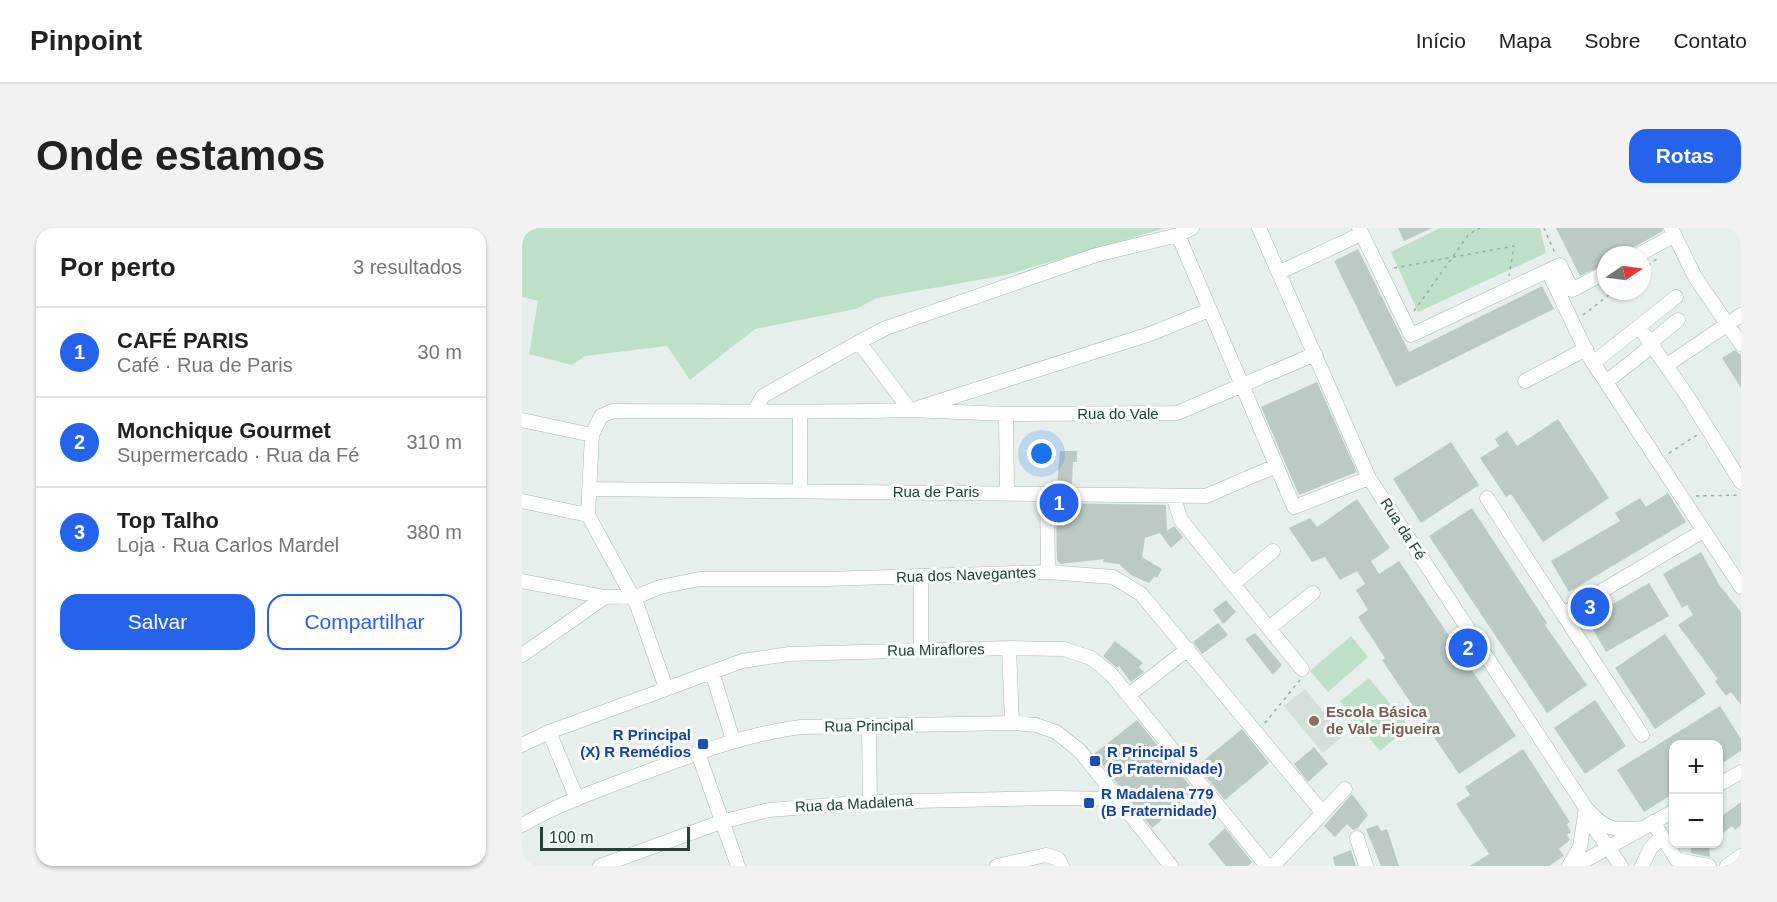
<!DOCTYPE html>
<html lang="pt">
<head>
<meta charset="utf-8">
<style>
	body { margin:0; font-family:Arial,sans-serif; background:#f2f2f2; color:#202124 }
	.controls { position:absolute; right:18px; bottom:18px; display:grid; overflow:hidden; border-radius:12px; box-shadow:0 2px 4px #0004 }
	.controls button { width:54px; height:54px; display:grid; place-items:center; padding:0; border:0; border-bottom:2px solid #e0e0e0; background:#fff; color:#202124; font:30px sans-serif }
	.compass { position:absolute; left:1075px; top:18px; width:54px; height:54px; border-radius:50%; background:#fff; box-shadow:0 2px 4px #0004; rotate:77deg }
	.scale { position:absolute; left:18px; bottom:15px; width:150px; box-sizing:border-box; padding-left:6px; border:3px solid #24423a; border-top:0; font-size:16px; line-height:21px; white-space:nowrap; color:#24423a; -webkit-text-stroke:4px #f7fbf9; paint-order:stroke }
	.you { position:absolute; left:520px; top:226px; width:21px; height:21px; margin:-15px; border:4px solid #fff; border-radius:50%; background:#1a73e8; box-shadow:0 0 0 9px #1a73e833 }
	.badge { display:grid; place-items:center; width:39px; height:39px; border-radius:50%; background:#2563eb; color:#fff; font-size:20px; font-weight:700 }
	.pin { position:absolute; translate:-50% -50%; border:3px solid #fff; box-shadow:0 2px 6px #0006 }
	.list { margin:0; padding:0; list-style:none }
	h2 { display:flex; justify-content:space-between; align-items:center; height:78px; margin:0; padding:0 24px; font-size:26px }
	h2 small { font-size:20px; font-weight:400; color:#757577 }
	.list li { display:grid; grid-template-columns:39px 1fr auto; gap:18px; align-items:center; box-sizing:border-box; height:90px; padding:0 24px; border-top:2px solid #e0e0e0 }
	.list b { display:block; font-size:22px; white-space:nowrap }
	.list p { margin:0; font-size:20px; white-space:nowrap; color:#757577 }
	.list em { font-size:20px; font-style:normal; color:#757577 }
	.actions { display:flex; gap:12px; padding:18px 24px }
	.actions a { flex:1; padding:14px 0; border:2px solid #2563eb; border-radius:18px; text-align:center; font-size:21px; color:#2563eb }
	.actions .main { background:#2563eb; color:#fff }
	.map { position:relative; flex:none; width:1219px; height:638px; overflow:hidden; border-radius:18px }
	header { display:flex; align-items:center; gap:36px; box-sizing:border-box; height:84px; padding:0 30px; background:#fff; border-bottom:2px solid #e0e0e0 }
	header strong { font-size:28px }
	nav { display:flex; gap:33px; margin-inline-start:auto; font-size:21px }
	.intro { display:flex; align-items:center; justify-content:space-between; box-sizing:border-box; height:144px; padding:0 36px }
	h1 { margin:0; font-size:42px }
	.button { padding:15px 27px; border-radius:18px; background:#2563eb; color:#fff; font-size:21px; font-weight:700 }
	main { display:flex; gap:36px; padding:0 36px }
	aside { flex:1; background:#fff; border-radius:18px; box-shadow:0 2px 4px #0004 }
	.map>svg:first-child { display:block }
	.built { fill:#d4dfda }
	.green { fill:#bfe0c8 }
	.building { fill:#bbcac4 }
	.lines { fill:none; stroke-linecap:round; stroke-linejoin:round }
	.minor-casing { stroke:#a8b8b2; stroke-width:15 }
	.path { stroke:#86b3a5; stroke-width:1.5; stroke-dasharray:3 4.5; stroke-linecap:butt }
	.minor { stroke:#fff; stroke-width:14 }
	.education-dot { fill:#8d6e63; stroke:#f7fbf9; stroke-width:2 }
	.transit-dot { fill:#1a4fb4; stroke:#f7fbf9; stroke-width:2 }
	.labels { text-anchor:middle; stroke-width:6; stroke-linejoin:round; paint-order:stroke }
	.street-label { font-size:15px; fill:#24423a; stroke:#f7fbf9 }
	.education-label { font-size:15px; font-weight:bold; fill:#785e54; stroke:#f7fbf9; text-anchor:start }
	.transit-label { font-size:15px; font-weight:bold; fill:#164399; stroke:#f7fbf9; text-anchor:start }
</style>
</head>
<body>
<header>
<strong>Pinpoint</strong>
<nav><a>Início</a><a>Mapa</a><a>Sobre</a><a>Contato</a></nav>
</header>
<div class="intro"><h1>Onde estamos</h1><a class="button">Rotas</a></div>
<main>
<aside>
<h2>Por perto<small>3 resultados</small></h2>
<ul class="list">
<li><span class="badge">1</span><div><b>CAFÉ PARIS</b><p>Café · Rua de Paris</p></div><em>30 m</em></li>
<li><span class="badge">2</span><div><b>Monchique Gourmet</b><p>Supermercado · Rua da Fé</p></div><em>310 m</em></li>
<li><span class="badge">3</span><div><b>Top Talho</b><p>Loja · Rua Carlos Mardel</p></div><em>380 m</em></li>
</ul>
<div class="actions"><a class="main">Salvar</a><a>Compartilhar</a></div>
</aside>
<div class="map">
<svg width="1219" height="638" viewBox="0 0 1219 638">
	<rect width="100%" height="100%" fill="#e6efeb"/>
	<path class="built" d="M783 461 821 508 801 525 762 478Z"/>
	<path class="green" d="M0 0H643L484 47 355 70 334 81 233 101 168 152 145 118 63 128 50 137 7 126 16 73 0 69Z
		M918 0H1018L1024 25 896 84 869 24Z
		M829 408 846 429 806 464 788 443Z
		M847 450 887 499 858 523 818 473Z"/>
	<path class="building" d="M876 0H910L882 13Z
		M1034 0H1140L1141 3 1112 19 1104 27H1084V35L1058 48Z
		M836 21 887 124 1020 58 1032 81 874 159 812 33Z
		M1213 122 1219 127V160L1200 130Z
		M795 154 835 244 777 267 739 179Z
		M1036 191 1087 270 1021 314 989 266 984 269 958 230 977 218 973 211 985 203 995 218Z
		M929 214 957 257 899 295 871 251Z
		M538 223H555V234H551L550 256 535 257Z
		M1146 265 1164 294 1047 364 1029 333 1098 293 1093 285 1118 270 1124 279Z
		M835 271 868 320 849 333 857 346 877 333 994 508 937 546 860 432 863 430 836 389 846 382 834 362 843 356 835 343 818 352 803 329 790 334 767 300 788 290 795 299Z
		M534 275 644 277 645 303 652 298 661 309 649 320 638 305 623 310 620 329 640 341 635 350 633 348 627 355 609 347 597 336 581 334 582 331 539 336 535 333Z
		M950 280 1025 395 1023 397 1065 457 1025 485 907 308Z
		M1179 324 1198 358 1219 384V477L1209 464 1204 468 1193 453 1196 451 1156 397 1171 387 1165 377 1160 380 1141 346Z
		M1127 355 1147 388 1084 424 1065 391Z
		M704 372 714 384 701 396 691 382Z
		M696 395 706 407 680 426 671 414Z
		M733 405 760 437 751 447 723 411Z
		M1143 406 1184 466 1133 501 1093 440Z
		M593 413 621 435 617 439 622 444 609 454 597 438 595 440 581 428Z
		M1073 472 1104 518 1063 546 1032 500Z
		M1198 478 1219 511V523L1197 537V516H1152V565L1122 584 1095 542Z
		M615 492 673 564 630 600 572 526Z
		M720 501 747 535 703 572 675 538Z
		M792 519 806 536 786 554 772 536Z
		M1001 521 1048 594 1045 596 1049 604 1045 607 1048 612 1037 621 1042 628 1027 638H948L967 626 934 576 948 567 943 559Z
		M830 566 846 587 835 601 831 602 825 596 813 609 802 598Z
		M1219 574V597L1213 602 1210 598 1197 608V590Z
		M856 597 859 603 865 601 877 638H859L844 601Z
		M703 600 730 634 726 638H704L686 616Z
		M1168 615H1187L1188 629 1169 625Z
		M829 622 834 638H813L811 629Z"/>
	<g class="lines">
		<g class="minor-casing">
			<path id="minor" d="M737 0 847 250 1064 580
				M837 0 889 107 1038 37 1050 62 1084 44
				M1149 0 1173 49 1219 116
				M656 7 772 279 847 250
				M1116 27 1153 7
				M1026 43 1066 127 1219 359
				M758 44 839 6
				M1117 99 1166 169 1219 254
				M337 114 364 100 574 27 656 7 670 0
				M1129 114 1156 92
				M1071 135 1154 69
				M1145 137 1219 87
				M1003 153 1064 121
				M1084 154 1131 117
				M396 180 628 106 687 82
				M388 182 484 186 655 185 793 126
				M484 186 485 264
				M0 192 70 207
				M67 261 684 268 754 238
				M278 263V186
				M525 265 526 344
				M651 268 659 292 780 441
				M965 270 1120 507
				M0 273 66 287
				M0 353 83 369
				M711 356 751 323
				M1041 386 1181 303
				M747 400 791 365
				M487 420 490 495
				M399 422V349
				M0 427 83 369 116 368 138 359 178 351H303L526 344 591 349 619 366 800 584
				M190 444 211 512
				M144 460 115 377 66 287 70 207 79 188 91 183C190 183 289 185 388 182L337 114 241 168 233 182
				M608 466 666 421
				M347 499 348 574
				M27 504 55 571
				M0 517 27 504 220 433 267 426 487 420 542 421 569 430 589 446 745 638
				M176 525 216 638
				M1196 557 1219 544
				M1066 591 1099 638
				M1131 594 1155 632 1187 638
				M0 597C38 575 79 561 119 546 173 526 222 506 279 499L490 495 514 497 534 504 558 523 649 638
				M835 610 844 638
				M78 638 199 594 247 582 348 574 533 570 595 571
				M475 638 524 627 536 631 540 638
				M751 638 823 561
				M1047 638 1058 619 1064 580C1083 602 1092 603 1121 600
				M1053 638 1152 583
				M1120 638 1128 621 1140 608
				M1205 638 1219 628"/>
		</g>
		<path class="path" d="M1022 0 1033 25
			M872 40 992 18 987 48
			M1120 42 1136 30
			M892 83 947 6 958 0
			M1061 87 1092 63
			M1147 225 1175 207
			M1174 268 1219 267
			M743 495 778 452"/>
		<use href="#minor" class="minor"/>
	</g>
	<circle class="education-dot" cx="792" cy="493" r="6"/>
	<g class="transit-dot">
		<rect x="175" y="510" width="12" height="12" rx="3"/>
		<rect x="567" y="527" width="12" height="12" rx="3"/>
		<rect x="561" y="569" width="12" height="12" rx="3"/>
	</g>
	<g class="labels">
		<g class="street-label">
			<text x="596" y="191">Rua do Vale</text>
			<text x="414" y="269">Rua de Paris</text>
			<text transform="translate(881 301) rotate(57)" y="5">Rua da Fé</text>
			<text transform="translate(444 347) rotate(-2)" y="5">Rua dos Navegantes</text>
			<text transform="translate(414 422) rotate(-1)" y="5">Rua Miraflores</text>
			<text transform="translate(347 498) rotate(-1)" y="5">Rua Principal</text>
			<text transform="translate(332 576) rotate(-3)" y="5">Rua da Madalena</text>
		</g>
		<g class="education-label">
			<text x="804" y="489">Escola Básica<tspan x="804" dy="17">de Vale Figueira</tspan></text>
		</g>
		<g class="transit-label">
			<text x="169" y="512" text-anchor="end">R Principal<tspan x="169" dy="17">(X) R Remédios</tspan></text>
			<text x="585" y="529">R Principal 5<tspan x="585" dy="17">(B Fraternidade)</tspan></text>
			<text x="579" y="571">R Madalena 779<tspan x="579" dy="17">(B Fraternidade)</tspan></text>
		</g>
	</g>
</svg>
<div class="controls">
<button>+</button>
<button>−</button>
</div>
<svg class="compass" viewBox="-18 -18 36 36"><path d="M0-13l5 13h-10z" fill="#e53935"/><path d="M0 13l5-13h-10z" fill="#757577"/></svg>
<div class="scale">100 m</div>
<div class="you"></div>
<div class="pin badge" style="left:537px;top:275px">1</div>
<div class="pin badge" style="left:946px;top:420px">2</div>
<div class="pin badge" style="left:1068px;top:379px">3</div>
</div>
</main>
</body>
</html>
